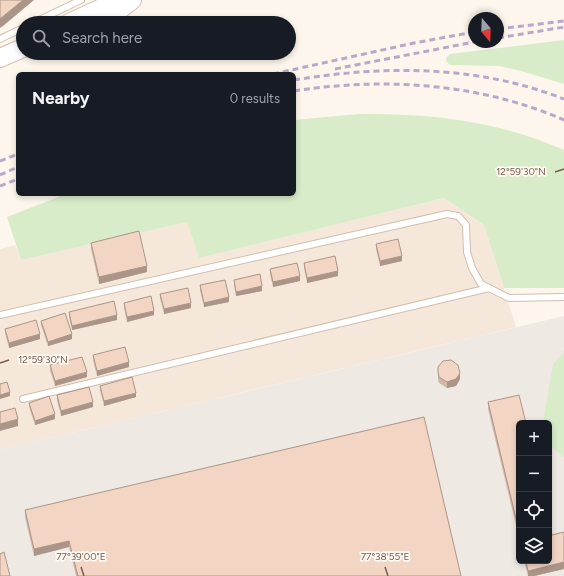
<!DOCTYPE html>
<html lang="en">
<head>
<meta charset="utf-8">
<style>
	body { margin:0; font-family:Figtree,sans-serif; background:#20242c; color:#f1f3f6 }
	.controls { position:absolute; right:12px; bottom:12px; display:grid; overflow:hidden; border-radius:6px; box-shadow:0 2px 6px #0003 }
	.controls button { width:36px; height:36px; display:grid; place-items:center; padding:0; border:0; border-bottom:1px solid #363941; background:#171b24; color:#f1f3f6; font:20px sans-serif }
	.compass { position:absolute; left:468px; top:12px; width:36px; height:36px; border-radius:50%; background:#171b24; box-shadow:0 2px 6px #0003; rotate:161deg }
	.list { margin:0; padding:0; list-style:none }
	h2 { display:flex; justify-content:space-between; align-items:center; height:52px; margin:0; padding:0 16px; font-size:17px }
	h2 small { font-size:13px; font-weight:400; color:#9ea1a6 }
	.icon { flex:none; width:22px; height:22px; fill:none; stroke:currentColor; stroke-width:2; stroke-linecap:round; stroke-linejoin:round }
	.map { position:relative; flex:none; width:564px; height:576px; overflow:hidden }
	.search { position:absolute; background:#171b24; box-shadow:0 2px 6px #0003; left:16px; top:16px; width:280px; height:44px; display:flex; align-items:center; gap:10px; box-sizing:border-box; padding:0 14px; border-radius:22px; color:#9ea1a6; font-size:15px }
	.panel { position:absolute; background:#171b24; box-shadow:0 2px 6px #0003; left:16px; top:72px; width:280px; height:124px; border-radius:6px }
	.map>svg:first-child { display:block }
	.residential { fill:#f5e8da }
	.industrial { fill:#efe9e4; fill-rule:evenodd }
	.green { fill:#d8ecc9 }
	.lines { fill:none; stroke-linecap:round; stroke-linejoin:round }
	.service-casing { stroke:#d1beb0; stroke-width:8 }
	.secondary-casing { stroke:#d6c0b0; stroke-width:20 }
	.service { stroke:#fff; stroke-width:6 }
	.secondary { stroke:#fff; stroke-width:18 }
	.rail { stroke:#b9a8c9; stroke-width:3; stroke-dasharray:6 4; stroke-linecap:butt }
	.wall { fill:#d1b7a8 }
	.shaded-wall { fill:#aa9588 }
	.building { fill:#f3d5c3; stroke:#aa9588 }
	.ticks { fill:none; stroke:#7a5c4d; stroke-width:1.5 }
	.ticks-label { font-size:10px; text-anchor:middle; fill:#7a5c4d; stroke:#fffaf3; stroke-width:3.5; stroke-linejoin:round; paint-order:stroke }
</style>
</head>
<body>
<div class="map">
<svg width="564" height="576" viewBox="0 0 564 576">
	<rect width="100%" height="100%" fill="#fdf6ec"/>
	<path class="residential" d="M444 198 484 225 516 327 0 450V249L15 245 21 260 187 222 199 258Z"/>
	<path class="industrial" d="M564 316V576H0V450ZM519 423H549V561H519Z"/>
	<path class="green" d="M564 40V84L525 72 499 66 450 65 446 61V58L450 54Z
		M359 114C430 113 499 121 564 150V288H504L484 225 444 198 199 258 187 222 21 260 7 217 66 194H294V120Z
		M564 351V457L549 445V423H543L553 364Z"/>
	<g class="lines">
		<g class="service-casing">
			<path id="service" d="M33 23 81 0
				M0 39 23 28
				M0 315 447 214 458 216 466 225 467 252 472 268 481 284 509 298 564 297
				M23 399 489 288"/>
		</g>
		<g class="secondary-casing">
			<path id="secondary" d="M108 16 119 10 132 0
				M69 23 106 6 116 0
				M0 58 23 48"/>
		</g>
		<use href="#service" class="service"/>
		<use href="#secondary" class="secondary"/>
		<path class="rail" d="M498 29 564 21
			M498 38 564 27
			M335 69 474 42
			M273 74 414 43 474 32
			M294 80C385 65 477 65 564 99
			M294 91C383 77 480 83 564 120
			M0 161 18 154
			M0 175 18 167
			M0 186 18 179"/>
	</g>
	<path class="wall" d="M91 243 147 272 99 284 91 249Z
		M376 244 402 261 380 266 376 249Z
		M304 263 338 276 307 283 304 268Z
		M270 269 300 281 273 287 270 274Z
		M234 280 262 291 236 296 234 285Z
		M200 285 229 302 204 307 200 290Z
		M160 294 191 308 164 314 160 298Z
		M124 303 154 315 127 322 124 307Z
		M69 312 117 320 72 330 69 317Z
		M41 321 72 339 48 346 41 325Z
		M5 329 40 339 9 348 5 333Z
		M93 355 129 367 97 376 93 360Z
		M50 365 87 377 55 386 50 370Z
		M438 372 460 379 456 386 447 388 439 383 438 379Z
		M100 386 136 397 104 406 100 390Z
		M57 395 93 407 61 416 57 400Z
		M488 402 519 423V538L488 409Z
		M29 403 55 419 35 425 29 407Z
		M25 510 461 576H76L69 547 34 556 25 517Z
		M549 521 552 535 564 532V569L534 576H528L524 561H549Z"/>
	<path class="shaded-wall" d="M23 0H34L3 26 0 28V19Z
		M402 256V261L380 266V261Z
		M147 266V272L99 284V277Z
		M338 271V276L307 283V278Z
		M300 276V281L273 287V282Z
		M262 286V291L236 296V292Z
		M229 297V302L204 307V303Z
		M191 303V308L164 314V309Z
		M154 311V315L127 322V317Z
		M117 315V320L72 330V326Z
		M40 334V339L9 348V343Z
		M72 334V339L48 346V342Z
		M129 362V367L97 376V371Z
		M87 372V377L55 386V381Z
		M460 373V379L456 386 447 388V382Z
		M10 392V396L0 399V395Z
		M136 393V397L104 406V401Z
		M93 402V407L61 416V411Z
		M55 414V419L35 425V421Z
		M18 419V426L0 431V424Z
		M69 541V547L34 556V549Z
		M564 562V569L534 576H528V571Z"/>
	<path class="building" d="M0 0H23L0 19Z
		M139 231 147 266 99 277 91 243Z
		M398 239 402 256 380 261 376 244Z
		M335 256 338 271 307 278 304 263Z
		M297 263 300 276 273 282 270 269Z
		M260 274 262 286 236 292 234 280Z
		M225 280 229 297 204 303 200 285Z
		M188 288 191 303 164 309 160 294Z
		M151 296 154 311 127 317 124 303Z
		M114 301 117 315 72 326 69 312Z
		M65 313 72 334 48 342 41 321Z
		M36 320 40 334 9 343 5 329Z
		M125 347 129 362 97 371 93 355Z
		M82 357 87 372 55 381 50 365Z
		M451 360 458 365 460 373 456 379 447 382 439 377 438 372V367L443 361Z
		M132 377 136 393 104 401 100 386Z
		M7 382 10 392 0 395V384Z
		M89 387 93 402 61 411 57 395Z
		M519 395 526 423H519V531L488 402Z
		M49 396 55 414 35 421 29 403Z
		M15 408 18 419 0 424V412Z
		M424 417 461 576H78L69 541 34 549 25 510Z
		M549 521 552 535 564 532V562L528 571 526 561H549Z
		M4 552 10 576H0V554Z"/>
	<path class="ticks" d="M555 172 564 169M0 363 9 360M81 567 84 576M385 567 388 576"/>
	<g class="ticks-label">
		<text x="521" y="175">12°59'30"N</text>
		<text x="43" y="363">12°59'30"N</text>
		<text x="81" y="560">77°39'00"E</text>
		<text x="385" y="560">77°38'55"E</text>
	</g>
</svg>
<div class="controls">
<button>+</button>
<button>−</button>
<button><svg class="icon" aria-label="locate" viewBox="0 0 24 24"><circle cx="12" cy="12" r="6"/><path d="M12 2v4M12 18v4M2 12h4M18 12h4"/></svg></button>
<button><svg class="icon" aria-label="layers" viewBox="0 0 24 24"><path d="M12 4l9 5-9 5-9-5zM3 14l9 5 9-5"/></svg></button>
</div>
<svg class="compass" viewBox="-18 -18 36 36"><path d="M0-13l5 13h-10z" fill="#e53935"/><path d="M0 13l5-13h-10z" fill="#9ea1a6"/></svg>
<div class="search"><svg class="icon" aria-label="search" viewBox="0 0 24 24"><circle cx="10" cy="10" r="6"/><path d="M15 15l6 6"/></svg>Search here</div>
<section class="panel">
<h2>Nearby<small>0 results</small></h2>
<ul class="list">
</ul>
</section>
</div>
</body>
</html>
